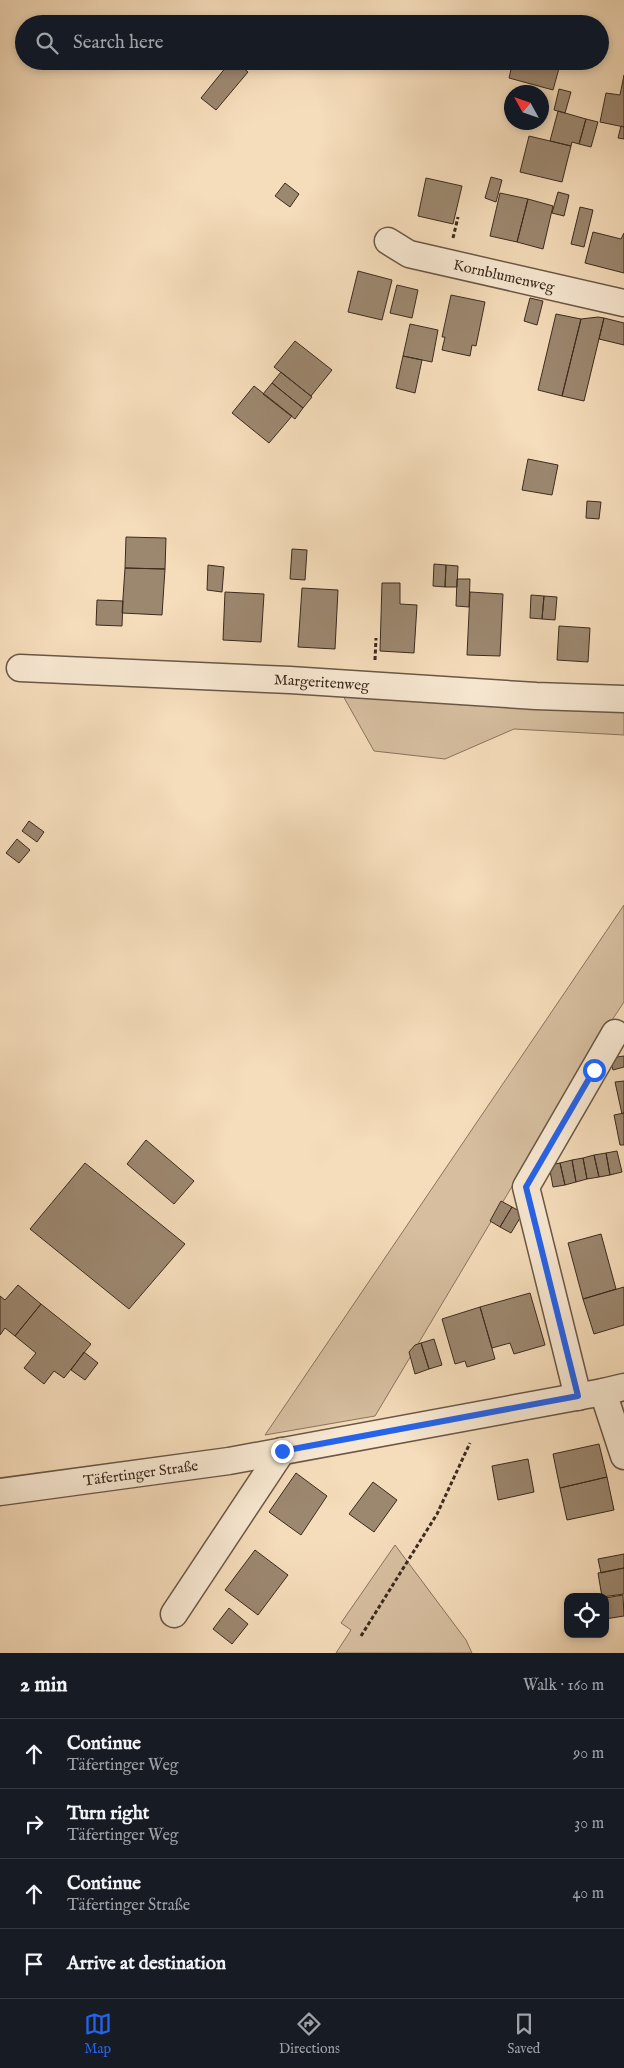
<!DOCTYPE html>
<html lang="en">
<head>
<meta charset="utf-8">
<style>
	body { margin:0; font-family:"IM FELL English",serif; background:#20242c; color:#f1f3f6 }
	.controls { position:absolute; right:15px; bottom:15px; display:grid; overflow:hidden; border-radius:10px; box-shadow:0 2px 8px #0003 }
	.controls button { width:45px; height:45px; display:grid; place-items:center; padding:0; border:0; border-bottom:1px solid #363941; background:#171b24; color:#f1f3f6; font:25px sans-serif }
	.compass { position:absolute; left:504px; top:85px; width:45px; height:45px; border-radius:50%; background:#171b24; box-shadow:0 2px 8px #0003; rotate:310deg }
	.stop { position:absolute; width:15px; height:15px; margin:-11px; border:4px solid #2563eb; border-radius:50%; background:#fff }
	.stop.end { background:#2563eb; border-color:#fff; box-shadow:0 1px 5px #0008 }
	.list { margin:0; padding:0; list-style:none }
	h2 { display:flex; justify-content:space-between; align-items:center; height:65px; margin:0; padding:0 20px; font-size:21px }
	h2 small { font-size:16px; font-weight:400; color:#9ea1a6 }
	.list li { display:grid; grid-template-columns:32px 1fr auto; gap:15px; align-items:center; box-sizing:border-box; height:70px; padding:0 20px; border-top:1px solid #363941 }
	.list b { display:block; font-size:19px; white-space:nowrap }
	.list p { margin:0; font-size:16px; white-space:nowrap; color:#9ea1a6 }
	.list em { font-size:16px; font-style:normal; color:#9ea1a6 }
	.icon { flex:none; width:28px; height:28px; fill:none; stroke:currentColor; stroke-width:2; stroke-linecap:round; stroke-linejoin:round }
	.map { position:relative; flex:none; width:624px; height:1653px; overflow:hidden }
	.search { position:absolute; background:#171b24; box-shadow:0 2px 8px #0003; left:15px; right:15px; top:15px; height:55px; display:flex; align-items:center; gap:12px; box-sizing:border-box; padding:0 18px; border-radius:28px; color:#9ea1a6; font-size:19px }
	.sheet { height:345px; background:#171b24 }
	nav { display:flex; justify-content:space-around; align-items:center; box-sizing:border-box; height:70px; border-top:1px solid #363941; background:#171b24; font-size:14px; color:#9ea1a6 }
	nav a { display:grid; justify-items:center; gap:2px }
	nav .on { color:#2563eb }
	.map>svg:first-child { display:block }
	.green { fill:#d6be9f; stroke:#89745e }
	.building { fill:#9c876f; stroke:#3c2b1e }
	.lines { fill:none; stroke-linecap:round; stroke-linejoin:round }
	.minor-casing { stroke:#6a5745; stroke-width:29 }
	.path { stroke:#3c2b1e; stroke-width:3; stroke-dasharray:4 2.5; stroke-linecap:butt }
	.minor { stroke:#f8e8d2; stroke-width:26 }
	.route { stroke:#2563eb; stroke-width:6 }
	.labels { text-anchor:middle; stroke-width:4.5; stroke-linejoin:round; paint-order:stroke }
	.street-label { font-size:15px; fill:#3c2b1e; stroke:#f8e8d2 }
</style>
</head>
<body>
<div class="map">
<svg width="624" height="1653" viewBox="0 0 624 1653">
	<rect width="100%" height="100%" fill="#f5dcba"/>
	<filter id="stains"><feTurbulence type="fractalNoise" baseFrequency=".004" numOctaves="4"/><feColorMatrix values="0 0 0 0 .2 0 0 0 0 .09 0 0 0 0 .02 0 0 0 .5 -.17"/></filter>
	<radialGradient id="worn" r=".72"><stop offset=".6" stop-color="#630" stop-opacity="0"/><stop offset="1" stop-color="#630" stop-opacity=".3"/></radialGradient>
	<path class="green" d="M342 694 624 711V735L514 729 445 759 374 751Z
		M624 905V1002L606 1029 375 1416 265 1435Z
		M395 1545 466 1640 472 1653H336L351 1630 341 1623Z"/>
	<path class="building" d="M231 61H235L248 72 216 110 201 98Z
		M513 61H561L553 90 509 78Z
		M624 75V127L600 122 606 93 620 95Z
		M559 89 571 92 565 113 554 110Z
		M558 111 586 119 579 144 572 142 571 146 550 141Z
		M586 119 598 122 591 147 579 144Z
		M621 126 624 127V139L618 138Z
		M529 136 571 146 562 182 520 172Z
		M491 177 502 180 496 202 485 198Z
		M426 178 462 186 453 224 418 216Z
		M285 183 299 194 290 207 275 196Z
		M558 192 569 195 564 216 552 213Z
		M500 193 528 199 517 242 490 236Z
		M528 199 553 206 543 249 517 242Z
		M580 207 593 210 584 247 571 244Z
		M593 232 621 239 624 233V273L585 263Z
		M358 271 392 280 382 320 348 312Z
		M397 285 418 290 412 318 390 313Z
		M451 295 485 302 476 346 472 345 470 356 442 350 445 337H442Z
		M530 298 543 301 537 325 524 321Z
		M556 314 581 319 562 396 538 390Z
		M598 317 604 318 584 401 562 396 581 319Z
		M604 318 624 323V345L599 339Z
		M410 324 438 330 432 362 403 356Z
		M295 341 332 370 311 396 274 367Z
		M403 356 422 360 415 393 396 388Z
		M281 372 312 397 303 408 272 383Z
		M272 383 303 408 295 419 263 394Z
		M254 386 292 416 269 443 232 413Z
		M528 459 558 465 552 495 522 490Z
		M587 501 601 502 599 519 586 518Z
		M126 537 166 538 165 569 125 568Z
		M292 549 307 550 305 580 290 579Z
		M434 564 446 565 445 587 433 586Z
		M208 565 224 567 222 592 207 590Z
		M446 565 458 566 457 587H445Z
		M125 568 165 569 162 615 122 613Z
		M457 579H470L469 607 456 606Z
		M382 583H400V604L417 605 414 653 380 651Z
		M302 588 338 590 335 649 298 647Z
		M225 592 264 594 261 642 223 640Z
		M470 592 503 594 500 656 467 655Z
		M531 595 544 596 542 619 530 618Z
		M544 596 557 597 555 620 542 619Z
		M97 600 123 601 122 626 96 625Z
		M559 626 590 628 588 662 557 660Z
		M29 821 44 832 37 842 22 831Z
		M17 839 30 850 19 863 6 853Z
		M624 1056V1067L613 1070 610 1058Z
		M624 1081V1113L622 1114 615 1082Z
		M624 1113V1145H620L614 1115Z
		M146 1140 194 1181 174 1204 127 1164Z
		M617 1151 622 1172 610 1175 606 1153Z
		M606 1153 610 1175 599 1177 594 1155Z
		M594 1155 599 1177 587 1179 583 1158Z
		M583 1158 587 1179 576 1182 572 1160Z
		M572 1160 576 1182 565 1185 560 1163Z
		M85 1163 185 1244 129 1309 30 1229Z
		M560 1163 565 1185 553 1187 549 1165Z
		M501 1201 512 1207 500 1227 490 1221Z
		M512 1207 523 1213 511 1233 500 1227Z
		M601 1234 616 1289 583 1299 568 1243Z
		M18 1285 41 1304 15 1336 5 1328 0 1335V1296L5 1300Z
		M624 1287V1325L594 1334 583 1299Z
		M530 1293 545 1345 514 1354 510 1343 492 1348 480 1307Z
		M41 1304 91 1344 64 1378 54 1371 44 1384 24 1368 36 1353 15 1336Z
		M480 1307 495 1359 467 1367 465 1361 455 1364 442 1319Z
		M434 1339 442 1365 429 1369 421 1343Z
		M421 1343 429 1369 415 1374 409 1352 415 1345Z
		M84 1352 98 1363 85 1380 71 1370Z
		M599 1444 607 1477 560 1488 553 1454Z
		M528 1459 534 1492 498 1500 492 1466Z
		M296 1473 327 1496 301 1535 269 1512Z
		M607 1477 614 1510 567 1520 560 1488Z
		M373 1482 397 1500 374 1532 349 1514Z
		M255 1550 288 1575 258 1615 225 1590Z
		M624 1554V1568L601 1573 598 1559Z
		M624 1568V1594L602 1597 598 1573Z
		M623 1595 624 1616 605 1619V1598Z
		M229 1608 248 1624 232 1644 213 1629Z"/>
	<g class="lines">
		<g class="minor-casing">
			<g id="minor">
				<path id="s1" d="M388 241 409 254 624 303"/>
				<path id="s2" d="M20 668 290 680 536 696 624 699"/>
				<path d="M603 1392 624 1456"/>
				<path d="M578 1397 526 1187 615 1033"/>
				<path id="s3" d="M0 1492 229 1461 603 1392 624 1387"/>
				<path d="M174 1614 282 1451"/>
			</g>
		</g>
		<path class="path" d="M453 238 458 217
			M375 660 376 638
			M361 1636 437 1514 470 1443"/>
		<use href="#minor" class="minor"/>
	</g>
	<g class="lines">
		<path class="route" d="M282 1451 578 1396 526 1187 594 1070"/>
	</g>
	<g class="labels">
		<g class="street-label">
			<text dy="5" stroke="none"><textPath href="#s1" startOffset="122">Kornblumenweg</textPath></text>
			<text dy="5" stroke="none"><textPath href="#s2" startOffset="302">Margeritenweg</textPath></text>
			<text dy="5" stroke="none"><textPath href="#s3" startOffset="142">Täfertinger Straße</textPath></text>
		</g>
	</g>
	<rect width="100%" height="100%" filter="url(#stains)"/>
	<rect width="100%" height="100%" fill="url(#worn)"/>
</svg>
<div class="controls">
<button><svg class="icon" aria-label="locate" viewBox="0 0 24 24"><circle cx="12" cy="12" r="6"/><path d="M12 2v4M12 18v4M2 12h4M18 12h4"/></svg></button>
</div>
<svg class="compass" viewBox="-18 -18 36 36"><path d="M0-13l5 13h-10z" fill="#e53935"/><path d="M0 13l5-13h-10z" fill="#9ea1a6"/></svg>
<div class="stop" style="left:594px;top:1070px"></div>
<div class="stop end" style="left:282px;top:1451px"></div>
<div class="search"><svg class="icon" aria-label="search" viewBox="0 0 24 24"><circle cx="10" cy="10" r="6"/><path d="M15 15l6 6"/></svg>Search here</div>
</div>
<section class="sheet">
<h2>2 min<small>Walk · 160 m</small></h2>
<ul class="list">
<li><svg class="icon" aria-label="ahead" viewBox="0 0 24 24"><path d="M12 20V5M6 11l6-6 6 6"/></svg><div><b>Continue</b><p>Täfertinger Weg</p></div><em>90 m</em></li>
<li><svg class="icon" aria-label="right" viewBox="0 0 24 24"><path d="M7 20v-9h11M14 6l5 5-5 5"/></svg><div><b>Turn right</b><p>Täfertinger Weg</p></div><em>30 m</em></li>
<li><svg class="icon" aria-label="ahead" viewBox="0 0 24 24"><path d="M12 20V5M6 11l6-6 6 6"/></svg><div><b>Continue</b><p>Täfertinger Straße</p></div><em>40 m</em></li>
<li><svg class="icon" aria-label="arrive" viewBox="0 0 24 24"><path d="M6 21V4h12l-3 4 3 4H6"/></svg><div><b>Arrive at destination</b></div></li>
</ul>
</section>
<nav>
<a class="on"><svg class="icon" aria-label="map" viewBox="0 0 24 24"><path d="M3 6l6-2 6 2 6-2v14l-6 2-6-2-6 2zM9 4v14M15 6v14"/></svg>Map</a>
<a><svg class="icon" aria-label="directions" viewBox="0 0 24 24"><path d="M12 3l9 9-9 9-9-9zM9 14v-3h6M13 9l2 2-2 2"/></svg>Directions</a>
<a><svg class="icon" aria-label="saved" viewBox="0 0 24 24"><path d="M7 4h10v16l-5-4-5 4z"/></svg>Saved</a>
</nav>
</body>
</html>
